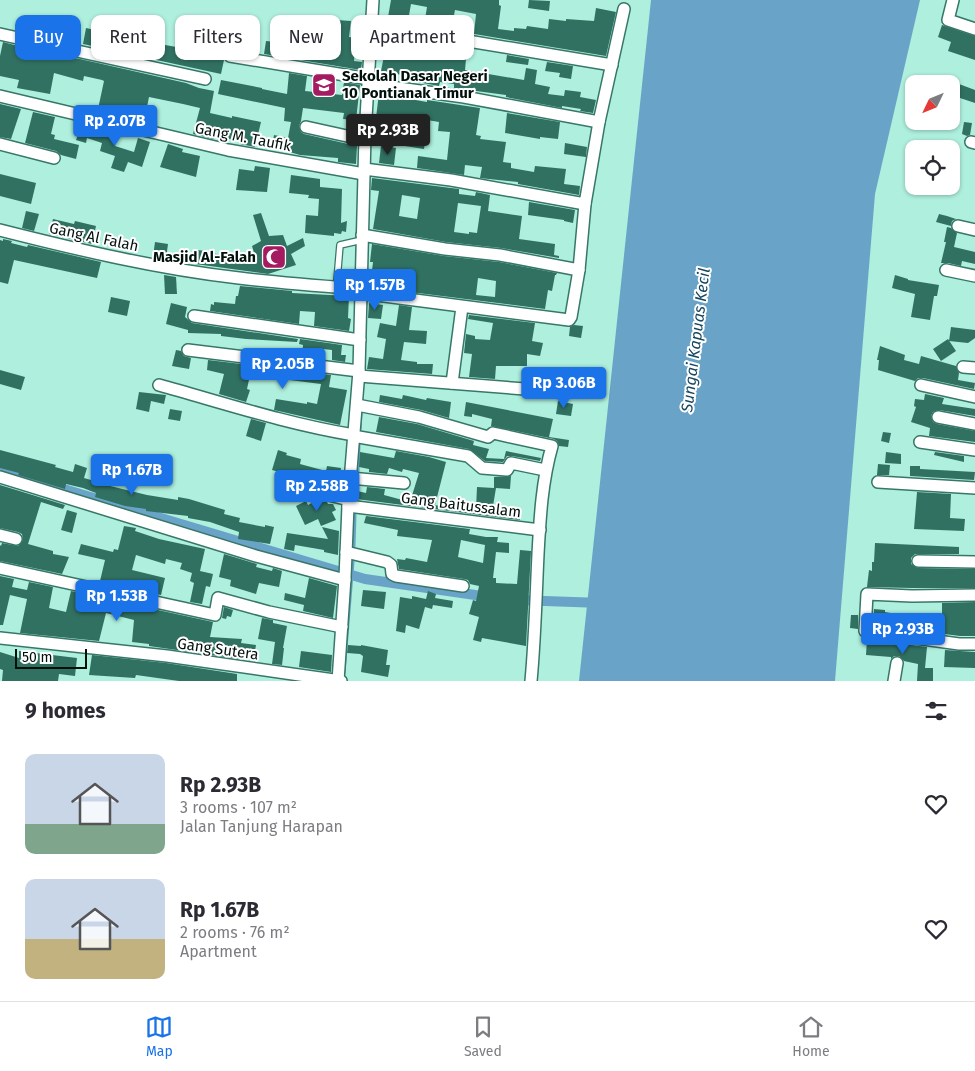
<!DOCTYPE html>
<html lang="en">
<head>
<meta charset="utf-8">
<style>
	body { margin:0; font-family:"Fira Sans",sans-serif; background:#f2f2f3; color:#2b2b33; height:100vh; display:flex; flex-direction:column; font-size:19px; white-space:nowrap }
	* { box-sizing:border-box; margin:0 }
	p { font-size:16px; color:#7c7c81 }
	.icon { flex:none; width:28px; height:28px; fill:none; stroke:currentColor; stroke-width:2; stroke-linecap:round; stroke-linejoin:round }
	.map { position:relative; height:681px; overflow:hidden }
	.details { display:flex; flex-direction:column; background:#fff; flex:1 }
	.details>* { flex:none }
	.banner { position:absolute; left:15px; top:15px; width:500px; height:45px; display:flex; gap:10px }
	.needle { width:32px; rotate:227deg }
	.fabs { position:absolute; left:905px; top:75px; display:grid; gap:10px }
	.fabs a { display:grid; place-items:center; width:55px; height:55px; border-radius:10px; background:#fff; box-shadow:0 1px 4px #0004; font-size:25px }
	.scale { position:absolute; left:15px; bottom:12px; width:72px; box-sizing:border-box; padding-left:5px; border:2px solid #00100b; border-top:0; font-size:14px; line-height:18px; white-space:nowrap; color:#00100b; -webkit-text-stroke:4px #fff; paint-order:stroke }
	.price { position:absolute; translate:-50% -42px; padding:0 11px; border-radius:5px; background:#1a73e8; color:#fff; font-size:16px; line-height:32px; filter:drop-shadow(0 1px 2px #0008) }
	.price::after { content:''; position:absolute; left:50%; top:30px; width:15px; height:11px; margin-left:-8px; background:inherit; clip-path:polygon(0 0,100% 0,50% 100%) }
	.price.selected { background:#222; color:#fff }
	ul { padding:0; list-style:none }
	li { display:flex; align-items:center; gap:15px; height:125px; padding:0 25px }
	li span { display:grid; place-items:center; flex:none; width:140px; height:100px; border-radius:10px; color:#555 }
	li>.icon { margin-inline-start:auto }
	span .icon { width:60px; height:60px; fill:#fffc; stroke-width:1 }
	li b { font-size:21px }
	h2 { display:flex; justify-content:space-between; align-items:center; height:60px; padding:0 25px; font-size:21px }
	.tag { padding:0 18px; border-radius:10px; background:#fff; box-shadow:0 1px 4px #0004; font-size:18px; line-height:45px }
	.tag.selected { background:#1a73e8; color:#fff }
	.tab-bar { display:flex; justify-content:space-around; align-items:center; height:70px; border-top:1px solid #e1e1e2; background:#fff; font-size:14px; color:#7c7c81 }
	.tab-bar a { display:grid; justify-items:center; gap:2px }
	.tab-bar .selected { color:#1a73e8 }
	.map>svg:first-child { display:block }
</style>
</head>
<body>
<div class="map">
<svg width="975" height="681" viewBox="0 0 975 681">
	<rect width="100%" height="100%" fill="#aeefdd"/>
	<polygon fill="#69a4c8" points="651,0 920,0 875,194 835,681 579,681"/>
	<g fill="none" stroke-linecap="round" stroke-linejoin="round">
		<g stroke="#69a4c8" stroke-width="3">
			<polyline points="360,429 361,414"/>
			<polyline points="358,471 359,445"/>
			<polyline points="356,498 357,487"/>
			<polyline points="354,546 355,515"/>
			<polyline points="344,673 353,562"/>
		</g>
		<g stroke="#69a4c8" stroke-width="10">
			<polyline points="0,470 365,579 489,597"/>
			<polyline points="516,600 602,603"/>
		</g>
	</g>
	<g fill="#317162" fill-rule="evenodd">
		<polygon points="391,0 499,0 499,5 501,6 498,29 514,31 514,28 526,29 527,26 548,29 549,19 566,21 566,19 594,21 596,8 616,12 606,56 474,34 476,14 455,10 451,30 424,25 427,7 411,4 408,21 388,17"/>
		<polygon points="529,0 550,1 549,11 528,8"/>
		<polygon points="337,20 351,21 349,37 356,38 354,61 362,62 361,70 264,54 266,41 287,43 288,40 302,41 301,54 332,58 333,50 335,50"/>
		<polygon points="942,25 975,36 975,60 948,51 951,42 938,37"/>
		<polygon points="86,28 127,37 128,35 141,38 154,40 154,43 182,48 182,50 198,53 198,51 223,56 224,60 221,74 83,44"/>
		<polygon points="395,34 467,48 465,70 524,80 526,68 537,70 535,84 550,87 548,94 564,96 565,90 581,92 580,97 596,100 593,113 580,111 581,109 562,106 562,108 506,97 506,95 454,88 454,84 440,82 439,86 401,79 402,75 381,71 384,56 386,56"/>
		<polygon points="3,42 18,46 17,48 80,59 186,83 199,88 214,91 210,113 232,118 232,116 261,122 255,147 240,144 240,142 215,135 214,139 193,134 200,108 183,104 149,97 144,122 131,119 132,113 115,110 115,112 98,109 104,81 102,80 84,76 83,81 54,73 50,94 17,88 19,80 0,76 0,56"/>
		<polygon points="507,55 529,59 528,65 506,62"/>
		<polygon points="547,62 573,66 571,79 559,77 560,73 545,71"/>
		<polygon points="289,73 307,76 305,91 342,95 344,82 360,85 356,120 343,119 344,113 303,108 301,121 299,126 301,132 304,134 357,146 356,164 338,162 338,158 300,155 272,147 274,135 288,138 291,122 284,121 285,108 218,94 221,80 262,88 262,89 287,94"/>
		<polygon points="951,81 975,90 975,103 951,95"/>
		<polygon points="379,93 410,97 410,99 427,102 427,100 480,108 476,135 481,136 480,139 506,142 503,162 511,163 511,168 534,172 535,166 566,169 564,184 580,186 579,195 518,184 518,182 480,178 482,167 465,165 464,175 417,168 418,156 447,160 450,132 438,131 439,122 415,118 413,134 426,136 424,149 392,144 394,128 375,126"/>
		<polygon points="0,104 21,109 11,139 0,137"/>
		<polygon points="33,112 55,117 51,134 55,135 54,139 79,145 76,159 61,155 56,151 25,143"/>
		<polygon points="507,113 560,122 558,139 540,137 540,139 505,133"/>
		<polygon points="964,122 972,123 970,135 967,136 962,134"/>
		<polygon points="82,123 119,134 115,146 134,152 138,138 150,142 142,167 128,162 124,172 111,168 115,156 100,151 102,143 87,138 86,143 76,140"/>
		<polygon points="565,143 587,147 586,157 564,154"/>
		<polygon points="168,144 183,149 182,152 200,156 196,177 160,167"/>
		<polygon points="381,146 396,148 394,165 379,163"/>
		<polygon points="255,166 270,168 267,192 236,190 239,169 254,171"/>
		<polygon points="0,174 36,183 31,204 0,196"/>
		<polygon points="291,175 320,179 320,187 342,189 341,223 347,221 346,232 342,231 341,234 334,233 334,236 305,233 306,215 318,216 319,199 308,198 309,195 289,193"/>
		<path d="M372,178L459,189V194L475,196L476,192L490,195L488,211L522,216L519,239L555,244L554,255L559,256V258L501,248L446,242L373,229L379,191L371,190ZM402,195L420,198L417,219L399,216ZM458,203L481,206L477,233L469,232V234L454,232Z"/>
		<polygon points="529,202 575,210 573,223 564,221 564,220 528,215"/>
		<polygon points="26,211 39,214 34,231 22,228"/>
		<polygon points="261,213 269,236 283,235 287,246 303,238 305,246 291,254 296,265 268,274 195,264 196,250 209,251 208,253 227,255 228,252 255,256 252,246 261,241 253,215"/>
		<polygon points="939,214 947,216 956,219 952,221 951,226 936,222"/>
		<polygon points="53,219 74,224 75,221 96,226 92,244 49,234"/>
		<polygon points="947,227 951,228 957,233 954,247 975,252 975,264 962,261 961,266 948,263 941,263 946,242 944,242"/>
		<polygon points="3,239 12,241 11,243 27,247 28,245 101,262 97,278 14,260 8,284 0,282 0,240 3,241"/>
		<polygon points="155,242 168,244 166,259 153,257"/>
		<path d="M372,244L444,256L499,262L557,273L556,275H555L552,291L548,290L545,309L370,287L373,262H370ZM478,278L496,281L495,297L476,295Z"/>
		<polygon points="164,275 176,277 177,294 165,294"/>
		<polygon points="895,275 908,279 908,280 939,285 937,296 934,296 930,320 911,317 915,294 892,288"/>
		<polygon points="240,286 292,291 292,293 349,296 348,318 351,319 349,331 314,326 315,312 300,311 299,324 210,311 211,304 214,305 214,302 235,304 236,296 238,296"/>
		<polygon points="111,297 130,301 127,316 108,312"/>
		<polygon points="171,303 187,307 185,317 192,323 298,339 297,342 246,339 221,336 221,334 188,333 188,330 166,324"/>
		<polygon points="369,303 383,305 381,319 368,318"/>
		<polygon points="399,305 412,307 409,330 427,331 426,344 404,342 401,360 417,362 417,364 433,364 432,374 367,369 369,357 383,359 386,339 377,337 380,323 396,326"/>
		<polygon points="469,315 535,323 532,341 543,343 540,356 527,354 527,366 496,366 495,379 469,377 472,354 464,353 466,334 475,336 475,339 490,340 493,323 468,319"/>
		<polygon points="574,325 583,326 581,338 569,336 570,327"/>
		<polygon points="951,327 975,330 975,338 968,343 949,341"/>
		<polygon points="300,339 342,345 341,355 346,355 345,362 332,360 332,350 314,348 313,358 302,356 303,345 299,344"/>
		<polygon points="948,339 956,351 941,361 933,349"/>
		<polygon points="880,346 905,355 904,360 919,364 921,356 956,366 959,373 958,380 975,383 974,389 923,378 918,378 915,381 878,370 879,360 877,360"/>
		<polygon points="176,350 181,351 184,356 191,358 189,369 172,366"/>
		<polygon points="208,360 331,375 329,387 347,390 340,425 274,410 276,399 307,404 307,402 317,404 321,384 250,375 247,389 250,390 246,402 219,394 224,374 207,370"/>
		<polygon points="0,370 25,377 21,390 0,384"/>
		<polygon points="139,392 166,395 164,404 151,401 149,412 136,409"/>
		<polygon points="925,394 944,398 942,404 975,409 975,416 939,410 933,412 931,416 933,422 937,424 975,431 975,442 929,436 930,428 911,422 916,407 914,406 915,399 924,400"/>
		<polygon points="380,395 402,399 403,395 426,400 427,398 451,402 449,418 421,410 379,402"/>
		<polygon points="558,401 573,404 571,416 556,414"/>
		<polygon points="466,402 553,419 549,437 569,440 568,447 559,446 557,441 554,439 491,426 492,419 472,414 472,417 464,416"/>
		<polygon points="170,409 182,411 180,421 168,419"/>
		<polygon points="379,417 417,424 474,441 473,445 489,449 486,458 504,459 506,451 541,458 540,461 512,456 507,456 503,462 485,461 469,449 376,432"/>
		<polygon points="251,419 266,423 261,441 246,436"/>
		<polygon points="883,432 891,433 889,443 881,441"/>
		<polygon points="0,450 56,465 55,467 73,472 75,464 87,468 84,478 98,482 98,483 147,495 178,500 178,497 189,499 225,510 224,514 240,518 239,522 265,527 265,525 274,527 270,544 238,539 239,532 210,522 188,518 188,516 146,511 146,509 125,506 95,497 96,493 83,488 66,484 65,489 18,475 19,473 0,468"/>
		<polygon points="278,450 287,453 286,455 301,459 300,464 326,471 327,466 341,468 339,483 297,474 296,479 294,479 290,485 291,491 281,490 286,474 272,470"/>
		<polygon points="396,451 429,457 446,462 435,505 450,508 451,505 476,509 477,487 494,488 494,477 511,476 510,489 496,488 492,512 520,516 520,520 356,499 357,491 366,493 367,487 385,489 384,495 410,502 419,473 403,469 402,472 389,468 387,474 369,472 369,469 359,467 360,452 394,458"/>
		<polygon points="886,452 901,454 901,464 885,463"/>
		<polygon points="935,452 964,456 964,462 934,455"/>
		<polygon points="878,464 890,465 889,475 877,475"/>
		<polygon points="910,466 920,466 920,469 975,472 974,480 910,476"/>
		<polygon points="0,485 65,505 63,509 41,502 28,544 53,551 53,554 69,557 62,574 0,561 0,545 1,546 2,543 18,546 23,540 22,534 18,532 0,528"/>
		<polygon points="917,492 951,494 950,518 965,519 964,531 914,529"/>
		<polygon points="317,500 327,502 328,504 333,504 336,510 332,512 336,520 321,526 318,519 305,525 296,506 306,501 308,505"/>
		<polygon points="67,510 77,513 72,533 61,530"/>
		<path d="M366,516L470,529L469,534L486,537H498L497,542L509,543V553L496,552L493,578H496V583L517,584L520,550L531,551L526,646L482,638L481,642L473,640L479,617L469,614L473,600L476,601L479,586L470,584L468,580L464,579L399,569L397,559L405,560L406,558L427,562L432,540L397,536L398,530L364,523ZM461,540L485,545L483,563L458,557Z"/>
		<polygon points="124,526 136,528 135,531 159,539 205,549 200,571 213,574 210,587 206,586 202,604 190,602 194,583 190,581 192,573 180,569 182,563 166,559 165,564 136,555 132,570 165,578 161,595 108,584 108,582 100,581 105,560 78,554 81,544 113,552 114,549 118,550"/>
		<polygon points="322,527 339,531 338,555 324,552 324,550 295,545 294,551 284,549 287,533 328,539"/>
		<polygon points="875,543 959,547 959,554 915,554 911,558 911,564 918,568 975,569 975,588 912,588 867,587 869,570 872,571 872,562 874,562"/>
		<polygon points="224,554 257,564 256,567 272,571 273,568 282,571 279,587 259,583 256,594 230,586 231,580 219,577"/>
		<polygon points="0,576 14,579 12,587 27,590 29,582 53,587 49,608 66,612 71,591 213,622 210,637 242,639 241,643 256,645 254,657 240,655 239,659 149,646 149,644 132,642 134,620 106,613 99,641 20,633 27,599 10,595 3,625 0,625"/>
		<polygon points="309,578 337,586 333,618 303,611 304,605 284,600 285,593 305,598"/>
		<polygon points="363,590 386,592 384,609 361,606"/>
		<polygon points="428,591 436,594 435,598 453,601 452,608 433,605 432,609 425,607 419,629 406,625 405,633 396,631 400,597 412,599 412,596 426,599"/>
		<polygon points="975,602 975,636 960,636 873,625 874,609 885,610 885,612 896,614 942,619 942,603"/>
		<polygon points="224,607 233,610 231,617 227,616 226,619 222,618"/>
		<polygon points="851,615 858,615 858,629 850,628"/>
		<polygon points="262,618 273,620 273,623 287,626 283,648 284,648 282,665 272,664 275,642 258,639"/>
		<polygon points="867,639 927,647 925,668 933,668 933,681 917,681 918,664 904,661 899,656 894,656 891,659 891,657 866,655"/>
		<polygon points="348,645 361,646 361,645 388,650 386,665 390,665 388,677 361,672 363,656 360,654 347,653"/>
		<polygon points="945,650 975,652 975,668 944,667"/>
		<polygon points="19,651 77,658 75,676 59,674 58,681 2,681 3,670 0,669 0,652 19,658"/>
		<polygon points="301,651 332,655 331,672 299,667"/>
		<polygon points="92,655 166,663 237,674 237,681 179,681 136,675 135,678 89,675"/>
	</g>
	<g fill="none" stroke-linecap="round" stroke-linejoin="round">
		<defs>
			<polyline id="service" points="359,284 337,280 340,245 362,240"/>
			<g id="minor">
				<polyline points="953,0 948,20 975,29"/>
				<polyline points="372,22 456,39 612,65"/>
				<polyline points="0,34 205,79"/>
				<polyline points="230,56 369,79"/>
				<polyline points="369,84 464,97 599,122"/>
				<polyline points="0,96 228,150 364,174"/>
				<polyline points="306,127 365,140"/>
				<polyline points="971,142 975,143"/>
				<polyline points="0,144 54,158"/>
				<polyline points="364,169 451,180 585,204 599,122 624,9"/>
				<polyline points="958,226 975,230"/>
				<path d="M0,230C79,250 159,269 239,278C280,283 321,286 361,289"/>
				<polyline points="362,235 445,249 500,255 579,270"/>
				<polyline points="946,270 975,276"/>
				<polyline points="361,293 569,320 571,317 579,270 585,204"/>
				<polyline points="194,316 360,340"/>
				<polyline points="188,350 359,371"/>
				<polyline points="963,367 975,368"/>
				<polyline points="359,376 525,389"/>
				<polyline points="452,383 462,307"/>
				<path d="M159,385C224,403 287,424 354,435"/>
				<polyline points="921,385 975,397"/>
				<path d="M357,405L419,417L488,437L493,433L552,446C542,481 540,517 538,554C536,596 535,639 531,681"/>
				<polyline points="938,417 975,424"/>
				<polyline points="353,436 468,456 482,468 507,470 511,463 545,470"/>
				<polyline points="920,442 975,450"/>
				<polyline points="0,477 256,556 345,580"/>
				<polyline points="350,478 404,483"/>
				<polyline points="878,482 975,488"/>
				<polyline points="297,487 349,500"/>
				<polyline points="348,506 540,530"/>
				<polyline points="0,535 16,539"/>
				<polyline points="346,552 387,562 391,565 392,574 396,576 463,586"/>
				<polyline points="918,561 975,562"/>
				<polyline points="0,568 215,615 218,598 269,612 342,627"/>
				<polyline points="975,595 912,596 867,594 865,631 959,644 975,644"/>
				<polyline points="0,638 167,656 341,681"/>
				<polyline points="338,681 345,578 348,506 359,371 365,135 373,0"/>
				<polyline points="894,681 897,663"/>
			</g>
		</defs>
		<use href="#service" stroke="#387768" stroke-width="8"/>
		<use href="#minor" stroke="#387768" stroke-width="14"/>
		<use href="#service" stroke="#fff" stroke-width="5.5"/>
		<use href="#minor" stroke="#fff" stroke-width="11"/>
	</g>
	<defs>
		<symbol id="school-square" viewBox="-11 -11 22 22"><rect x="-9" y="-9" width="18" height="18" rx="4" fill="#a51b62" stroke="#fff"/><path d="M0-5L7-2L0 1L-7-2ZM-4 1L0 2.5L4 1V4Q0 6-4 4Z" fill="#fff"/></symbol>
		<symbol id="mosque-square" viewBox="-11 -11 22 22"><rect x="-9" y="-9" width="18" height="18" rx="4" fill="#a51b62" stroke="#fff"/><path d="M3.5-4.9A6 6 0 1 0 3.5 4.9A5 5 0 1 1 3.5-4.9Z" fill="#fff"/></symbol>
	</defs>
	<g fill-rule="evenodd">
		<use href="#school-square" x="310" y="71" width="28" height="28"/>
		<use href="#mosque-square" x="260" y="243" width="28" height="28"/>
	</g>
	<g text-anchor="middle" stroke-width="4" stroke-linejoin="round" paint-order="stroke">
		<g font-size="15" font-weight="bold" fill="#00100b" stroke="#fff" text-anchor="start">
			<text x="342" y="81">Sekolah Dasar Negeri<tspan x="342" dy="17">10 Pontianak Timur</tspan></text>
			<text x="256" y="262" text-anchor="end">Masjid Al-Falah</text>
		</g>
		<g font-size="15" fill="#00100b" stroke="#fff">
			<text transform="translate(243 137) rotate(11)" y="5">Gang M. Taufik</text>
			<text transform="translate(94 237) rotate(12)" y="5">Gang Al Falah</text>
			<text transform="translate(461 505) rotate(7)" y="5">Gang Baitussalam</text>
			<text transform="translate(218 649) rotate(8)" y="5">Gang Sutera</text>
		</g>
		<g font-size="16" font-style="italic" fill="#17465f" stroke="#fff">
			<text transform="translate(695 340) rotate(-83)" y="6">Sungai Kapuas Kecil</text>
		</g>
	</g>
</svg>
<div class="fabs">
<a><svg class="needle" viewBox="-14 -14 28 28"><path d="M0-13l5 13h-10z" fill="#e53935"/><path d="M0 13l5-13h-10z" fill="#7c7c81"/></svg></a>
<a><svg class="icon" aria-label="locate" viewBox="0 0 24 24"><circle cx="12" cy="12" r="6"/><path d="M12 2v4M12 18v4M2 12h4M18 12h4"/></svg></a>
</div>
<div class="scale">50 m</div>
<b class="price" style="left:115px;top:147px">Rp 2.07B</b>
<b class="price selected" style="left:388px;top:156px">Rp 2.93B</b>
<b class="price" style="left:375px;top:311px">Rp 1.57B</b>
<b class="price" style="left:283px;top:390px">Rp 2.05B</b>
<b class="price" style="left:564px;top:409px">Rp 3.06B</b>
<b class="price" style="left:132px;top:496px">Rp 1.67B</b>
<b class="price" style="left:317px;top:512px">Rp 2.58B</b>
<b class="price" style="left:117px;top:622px">Rp 1.53B</b>
<b class="price" style="left:903px;top:655px">Rp 2.93B</b>
<div class="banner">
<a class="tag selected">Buy</a>
<a class="tag">Rent</a>
<a class="tag">Filters</a>
<a class="tag">New</a>
<a class="tag">Apartment</a>
</div>
</div>
<section class="details">
<h2>9 homes<svg class="icon" aria-label="filters" viewBox="0 0 24 24"><path d="M4 7h16M4 17h16"/><circle cx="9" cy="7" r="2"/><circle cx="15" cy="17" r="2"/></svg></h2>
<ul>
<li><span style="background:linear-gradient(#c9d6e8 70%,#7fa58c 0)"><svg class="icon" aria-label="home" viewBox="0 0 24 24"><path d="M3 11l9-7 9 7M6 9v11h12V9"/></svg></span><div><b>Rp 2.93B</b><p>3 rooms · 107 m²</p><p>Jalan Tanjung Harapan</p></div><svg class="icon" aria-label="heart" viewBox="0 0 24 24"><path d="M12 20l-8-8c-3-5 5-10 8-4 3-6 11-1 8 4z"/></svg></li>
<li><span style="background:linear-gradient(#c9d6e8 60%,#c2b280 0)"><svg class="icon" aria-label="home" viewBox="0 0 24 24"><path d="M3 11l9-7 9 7M6 9v11h12V9"/></svg></span><div><b>Rp 1.67B</b><p>2 rooms · 76 m²</p><p>Apartment</p></div><svg class="icon" aria-label="heart" viewBox="0 0 24 24"><path d="M12 20l-8-8c-3-5 5-10 8-4 3-6 11-1 8 4z"/></svg></li>
</ul>
</section>
<nav class="tab-bar">
<a class="selected"><svg class="icon" aria-label="map" viewBox="0 0 24 24"><path d="M3 6l6-2 6 2 6-2v14l-6 2-6-2-6 2zM9 4v14M15 6v14"/></svg>Map</a>
<a><svg class="icon" aria-label="saved" viewBox="0 0 24 24"><path d="M7 4h10v16l-5-4-5 4z"/></svg>Saved</a>
<a><svg class="icon" aria-label="home" viewBox="0 0 24 24"><path d="M3 11l9-7 9 7M6 9v11h12V9"/></svg>Home</a>
</nav>
</body>
</html>
